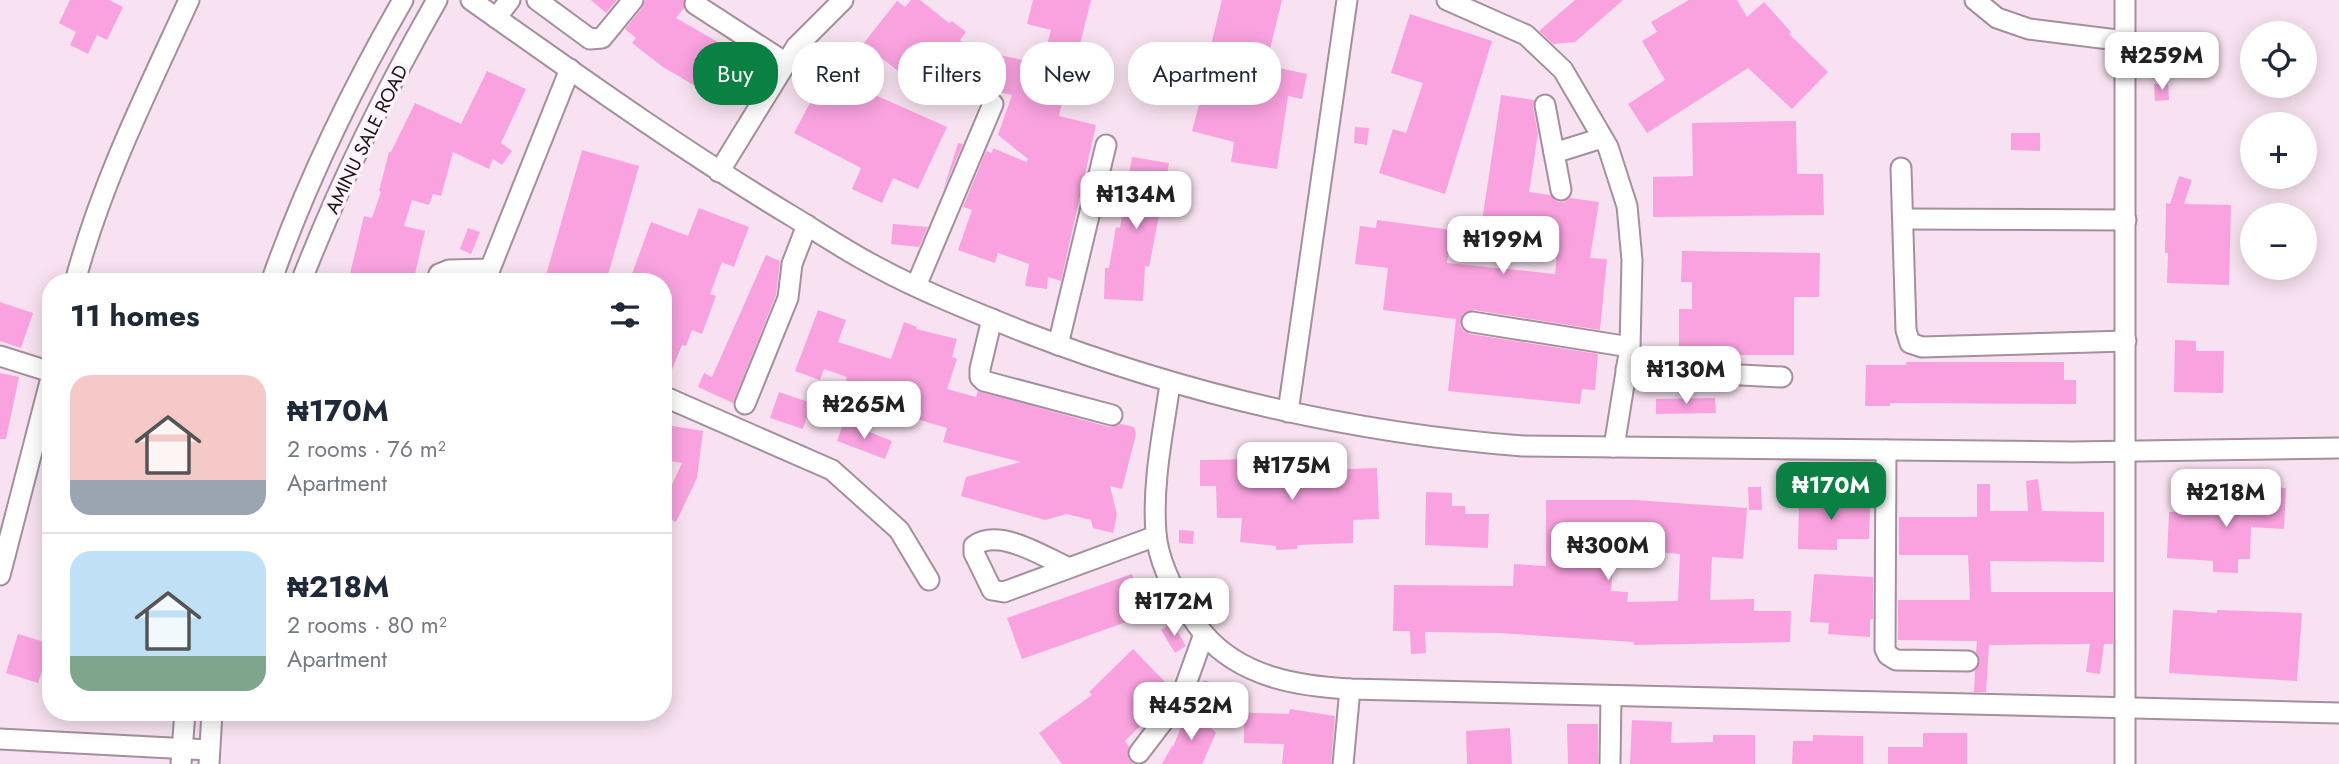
<!DOCTYPE html>
<html lang="en">
<head>
<meta charset="utf-8">
<style>
	body { margin:0; font-family:Jost,sans-serif; background:#f6f6f7; color:#1f2937; height:100vh; display:flex; flex-direction:column; font-size:26px; white-space:nowrap }
	* { box-sizing:border-box; margin:0 }
	p { font-size:23px; color:#747a83 }
	.icon { flex:none; width:38px; height:38px; fill:none; stroke:currentColor; stroke-width:2; stroke-linecap:round; stroke-linejoin:round }
	.map { position:relative; flex:1; overflow:hidden }
	.drawer { position:absolute; left:42px; top:273px; width:630px; height:448px; display:flex; flex-direction:column; background:#fff; border-radius:28px; box-shadow:0 4px 18px #0003 }
	.drawer>* { flex:none }
	.hud { position:absolute; left:693px; top:42px; width:665px; height:63px; display:flex; gap:14px }
	.controls { position:absolute; left:2240px; top:21px; display:grid; gap:14px }
	.controls a { display:grid; place-items:center; width:77px; height:77px; border-radius:50%; background:#fff; box-shadow:0 4px 18px #0003; font-size:35px }
	.price { position:absolute; translate:-50% -60px; padding:0 16px; border-radius:14px; background:#fff; color:#222; font-size:23px; line-height:46px; filter:drop-shadow(0 2px 4px #0008) }
	.price::after { content:''; position:absolute; left:50%; top:42px; width:21px; height:16px; margin-left:-10px; background:inherit; clip-path:polygon(0 0,100% 0,50% 100%) }
	.price.on { background:#0b8043; color:#fff }
	ul { padding:0; list-style:none }
	li { display:flex; align-items:center; gap:21px; height:175px; padding:0 28px }
	li+li { border-top:2px solid #e0e1e3 }
	li span { display:grid; place-items:center; flex:none; width:196px; height:140px; border-radius:21px; color:#555 }
	li>.icon { margin-inline-start:auto }
	span .icon { width:84px; height:84px; fill:#fffc; stroke-width:1 }
	li b { font-size:30px }
	h2 { display:flex; justify-content:space-between; align-items:center; height:84px; padding:0 28px; font-size:30px }
	.chip { padding:0 24px; border-radius:28px; background:#fff; box-shadow:0 4px 18px #0003; font-size:24px; line-height:63px }
	.chip.on { background:#0b8043; color:#fff }
	.map>svg:first-child { display:block }
</style>
</head>
<body>
<div class="map">
<svg width="2339" height="764" viewBox="0 0 2339 764">
	<rect width="100%" height="100%" fill="#f8e2f1"/>
	<g fill="#f9a2df" fill-rule="evenodd">
		<polygon points="70,0 109,0 123,7 107,40 97,35 88,54 70,45 76,32 59,23"/>
		<polygon points="591,0 617,0 606,13"/>
		<polygon points="645,0 684,0 684,8 676,18 732,50 707,93 663,67 632,43 636,38 625,29 642,8"/>
		<polygon points="911,0 920,0 949,23 952,21 966,32 960,40 983,57 950,98 917,72 910,80 863,44 897,1 905,7"/>
		<polygon points="1033,0 1091,0 1076,60 1045,53 1051,30 1027,24"/>
		<polygon points="1222,0 1282,0 1266,65 1307,74 1302,99 1288,96 1277,169 1231,162 1234,142 1192,131 1206,79 1203,78"/>
		<polygon points="1575,0 1623,0 1575,42 1553,44 1539,31"/>
		<polygon points="1689,0 1737,0 1747,17 1764,2 1791,32 1789,34 1828,72 1792,109 1748,68 1647,133 1628,104 1665,80 1642,41 1657,32 1651,22"/>
		<polygon points="1410,14 1492,41 1445,194 1379,173 1393,129 1406,133 1423,83 1391,73"/>
		<polygon points="995,54 1032,62 1029,75 1066,83 1059,116 1096,125 1061,281 1048,277 1047,289 1025,286 1029,264 998,253 995,263 958,250 972,210 963,207 986,151 992,153 993,148 1026,162 1028,159 998,135 1012,95 988,90"/>
		<polygon points="839,62 881,84 875,95 947,127 918,189 893,178 882,203 852,189 861,168 794,133 812,99 817,102"/>
		<polygon points="487,71 526,89 501,143 512,151 502,165 493,159 489,169 453,152 441,196 433,194 429,205 412,200 404,226 425,231 413,282 348,282 364,216 372,218 381,192 379,191 389,152 391,152 415,103 461,124"/>
		<polygon points="2168,83 2169,100 2155,101 2154,84"/>
		<polygon points="1501,95 1534,100 1533,107 1538,134 1529,192 1550,195 1558,202 1564,202 1570,198 1599,202 1590,258 1607,259 1600,330 1474,310 1463,314 1460,326 1464,331 1470,334 1598,354 1595,390 1582,389 1580,404 1448,391 1456,319 1383,310 1388,268 1355,264 1360,226 1376,228 1377,220 1452,230 1447,263 1555,274 1559,234 1530,230 1528,242 1480,235"/>
		<polygon points="1796,121 1797,174 1823,174 1824,215 1653,217 1653,177 1693,176 1692,123"/>
		<polygon points="1355,127 1369,128 1367,145 1354,143"/>
		<polygon points="2011,133 2040,133 2040,151 2011,150"/>
		<polygon points="958,143 963,144 943,191"/>
		<polygon points="582,150 639,166 606,282 544,282"/>
		<polygon points="1132,157 1169,163 1149,267 1145,266 1143,301 1104,299 1105,268 1109,268 1116,227 1120,228"/>
		<polygon points="2179,176 2192,180 2184,204 2231,205 2229,285 2167,283 2168,253 2165,253 2166,203 2170,204"/>
		<polygon points="699,208 749,227 734,267 722,262 710,294 716,296 702,334 692,330 686,346 682,345 666,384 663,384 663,282 629,282 651,222 688,236"/>
		<polygon points="893,224 928,227 919,247 891,244"/>
		<polygon points="468,228 480,232 471,254 460,249"/>
		<polygon points="1682,251 1820,253 1819,297 1794,297 1794,355 1679,355 1679,309 1692,309 1692,282 1681,282"/>
		<polygon points="766,255 780,261 776,295 733,403 698,387 704,373 712,377"/>
		<polygon points="0,302 33,313 21,348 0,341"/>
		<polygon points="818,310 846,320 838,342 891,359 904,322 917,327 916,329 957,339 952,357 957,359 947,389 976,397 978,391 1109,427 1121,424 1134,427 1136,434 1122,489 1110,486 1117,515 1113,533 1093,528 1091,520 1067,514 1045,520 961,496 966,477 1021,462 943,442 947,428 900,414 893,410 894,407 843,388 847,377 824,369 820,380 795,371"/>
		<polygon points="2175,340 2196,341 2196,351 2224,351 2223,393 2174,392"/>
		<polygon points="1906,362 2064,362 2064,380 2076,380 2076,404 1890,403 1890,406 1865,406 1866,365 1906,365"/>
		<polygon points="0,373 19,377 6,439 0,439"/>
		<polygon points="1637,382 1648,382 1646,392 1636,390"/>
		<polygon points="779,392 811,403 803,429 770,418"/>
		<polygon points="1715,398 1716,413 1656,414 1656,399"/>
		<polygon points="844,422 892,441 885,459 837,441"/>
		<polygon points="666,425 703,431 697,478 676,522 663,516 663,504 682,463 663,460"/>
		<polygon points="1266,459 1266,472 1377,468 1379,519 1353,520 1353,543 1297,545 1297,549 1276,550 1276,546 1240,542 1242,518 1217,518 1216,486 1200,486 1200,460"/>
		<polygon points="2038,479 2042,511 2104,512 2104,562 1990,561 1991,592 2113,592 2113,644 2104,644 2100,674 2086,672 2090,644 1989,645 1986,692 1974,692 1975,671 1980,662 1976,652 1977,641 1898,640 1898,600 1970,600 1968,555 1899,555 1899,517 1977,517 1977,484 1990,484 1990,511 2028,511 2026,481"/>
		<polygon points="2240,486 2286,488 2284,529 2251,527 2250,559 2238,559 2238,573 2213,572 2213,561 2167,558 2169,512 2239,513"/>
		<polygon points="1748,487 1761,487 1762,510 1749,510"/>
		<polygon points="1426,492 1452,493 1452,506 1465,506 1465,514 1489,514 1488,548 1425,545"/>
		<polygon points="1799,496 1858,497 1858,508 1870,508 1869,539 1837,539 1837,550 1798,549"/>
		<path d="M1546,500H1635L1747,508L1743,559L1712,557L1710,600L1754,599V611H1791L1790,642L1634,645V642L1499,633L1425,632L1426,653L1411,654L1410,631H1393L1394,585L1513,586L1514,564L1546,566ZM1614,549L1680,554L1678,601L1627,602L1628,592L1611,591Z"/>
		<polygon points="1179,530 1194,531 1193,544 1179,543"/>
		<polygon points="1132,574 1146,615 1022,659 1007,618"/>
		<polygon points="1814,574 1873,577 1873,619 1870,619 1870,637 1828,634 1829,623 1810,622"/>
		<polygon points="2173,610 2217,613 2217,610 2302,613 2297,681 2169,673"/>
		<polygon points="1172,623 1186,646 1175,653 1161,630"/>
		<polygon points="18,634 51,644 38,683 6,673"/>
		<polygon points="1133,649 1171,688 1156,710 1125,741 1129,747 1128,758 1134,764 1062,764 1039,733 1092,695 1089,692"/>
		<polygon points="1204,680 1238,692 1231,712 1289,714 1290,709 1335,716 1331,764 1282,764 1284,744 1244,743 1244,724 1223,716 1219,726 1199,694"/>
		<polygon points="1194,710 1216,733 1202,764 1162,764 1172,746 1173,747 1185,717 1191,719"/>
		<polygon points="1632,720 1672,722 1671,743 1713,742 1713,735 1755,735 1755,764 1630,764"/>
		<polygon points="1567,724 1598,724 1598,764 1568,764"/>
		<polygon points="1510,728 1512,764 1467,764 1466,731"/>
		<polygon points="1923,733 1967,733 1967,764 1888,764 1888,747 1923,747"/>
		<polygon points="1813,735 1863,736 1863,764 1792,764 1793,741 1813,741"/>
	</g>
	<g fill="none" stroke-linecap="round" stroke-linejoin="round">
		<defs>
			<g id="minor">
				<path d="M471,0C577,75 683,151 795,218C821,234 848,252 875,266C923,292 974,312 1024,332C1185,394 1351,433 1523,446L2072,452L2339,448"/>
				<polyline points="537,0 590,39 602,38 633,0"/>
				<polyline points="1447,0 1526,35 1563,70 1608,147 1627,206 1632,260 1630,347 1614,447"/>
				<polyline points="1975,0 1997,18 2029,29 2125,41"/>
				<polyline points="695,4 786,63"/>
				<polyline points="496,18 510,0"/>
				<polyline points="1545,105 1561,190"/>
				<polyline points="1554,153 1602,138"/>
				<polyline points="1901,168 1906,330 1910,343 1922,347 2126,341"/>
				<polyline points="719,172 796,47 843,0"/>
				<polyline points="1903,219 2126,220"/>
				<path d="M75,282C101,183 147,92 189,0"/>
				<path d="M271,282C306,183 351,90 403,0"/>
				<path d="M301,282C339,184 385,91 437,0"/>
				<polyline points="436,282 439,274 449,270 490,269 570,69"/>
				<polyline points="916,286 993,104"/>
				<polyline points="992,319 980,369 980,377 984,381 1112,415"/>
				<polyline points="1472,322 1630,347"/>
				<polyline points="1058,345 1106,145"/>
				<polyline points="0,356 51,372"/>
				<polyline points="1626,369 1782,377"/>
				<path d="M1170,384C1163,433 1152,483 1156,533C1158,558 1171,587 1185,607C1191,616 1197,626 1204,634C1241,677 1297,686 1350,689L2339,713"/>
				<polyline points="663,396 832,470 899,530 929,580"/>
				<polyline points="745,404 788,298 792,264 807,225"/>
				<polyline points="1288,412 1347,0"/>
				<polyline points="1886,450 1885,649 1888,655 1896,660 1968,661"/>
				<path d="M1069,568C1044,557 999,527 974,546V553L992,590L1004,592L1156,536"/>
				<polyline points="0,575 51,378"/>
				<polyline points="0,739 209,750"/>
				<polyline points="1139,753 1181,698 1204,634"/>
				<polyline points="181,764 185,712"/>
				<polyline points="209,764 212,712"/>
				<polyline points="1343,764 1350,689"/>
				<polyline points="1610,764 1611,696"/>
				<polyline points="2125,764 2125,0"/>
			</g>
		</defs>
		<use href="#minor" stroke="#a38f9d" stroke-width="23"/>
		<use href="#minor" stroke="#fff" stroke-width="19"/>
	</g>
	<g text-anchor="middle" stroke-width="7" stroke-linejoin="round" paint-order="stroke">
		<g font-size="19" fill="#1b1419" stroke="#fdf3f9">
			<text transform="translate(366 139) rotate(-64)" y="7">AMINU SALE ROAD</text>
		</g>
	</g>
</svg>
<div class="controls">
<a><svg class="icon" aria-label="locate" viewBox="0 0 24 24"><circle cx="12" cy="12" r="6"/><path d="M12 2v4M12 18v4M2 12h4M18 12h4"/></svg></a>
<a>+</a>
<a>−</a>
</div>
<b class="price" style="left:2162px;top:92px">₦259M</b>
<b class="price" style="left:1136px;top:231px">₦134M</b>
<b class="price" style="left:1503px;top:276px">₦199M</b>
<b class="price" style="left:1686px;top:406px">₦130M</b>
<b class="price" style="left:864px;top:441px">₦265M</b>
<b class="price" style="left:1292px;top:502px">₦175M</b>
<b class="price on" style="left:1831px;top:522px">₦170M</b>
<b class="price" style="left:2226px;top:529px">₦218M</b>
<b class="price" style="left:1608px;top:582px">₦300M</b>
<b class="price" style="left:1174px;top:638px">₦172M</b>
<b class="price" style="left:1191px;top:742px">₦452M</b>
<div class="hud">
<a class="chip on">Buy</a>
<a class="chip">Rent</a>
<a class="chip">Filters</a>
<a class="chip">New</a>
<a class="chip">Apartment</a>
</div>
<section class="drawer">
<h2>11 homes<svg class="icon" aria-label="filters" viewBox="0 0 24 24"><path d="M4 7h16M4 17h16"/><circle cx="9" cy="7" r="2"/><circle cx="15" cy="17" r="2"/></svg></h2>
<ul>
<li><span style="background:linear-gradient(#f6c9c9 75%,#9aa5b1 0)"><svg class="icon" aria-label="home" viewBox="0 0 24 24"><path d="M3 11l9-7 9 7M6 9v11h12V9"/></svg></span><div><b>₦170M</b><p>2 rooms · 76 m²</p><p>Apartment</p></div></li>
<li><span style="background:linear-gradient(#bfe0f5 75%,#7fa58c 0)"><svg class="icon" aria-label="home" viewBox="0 0 24 24"><path d="M3 11l9-7 9 7M6 9v11h12V9"/></svg></span><div><b>₦218M</b><p>2 rooms · 80 m²</p><p>Apartment</p></div></li>
</ul>
</section>
</div>
</body>
</html>
